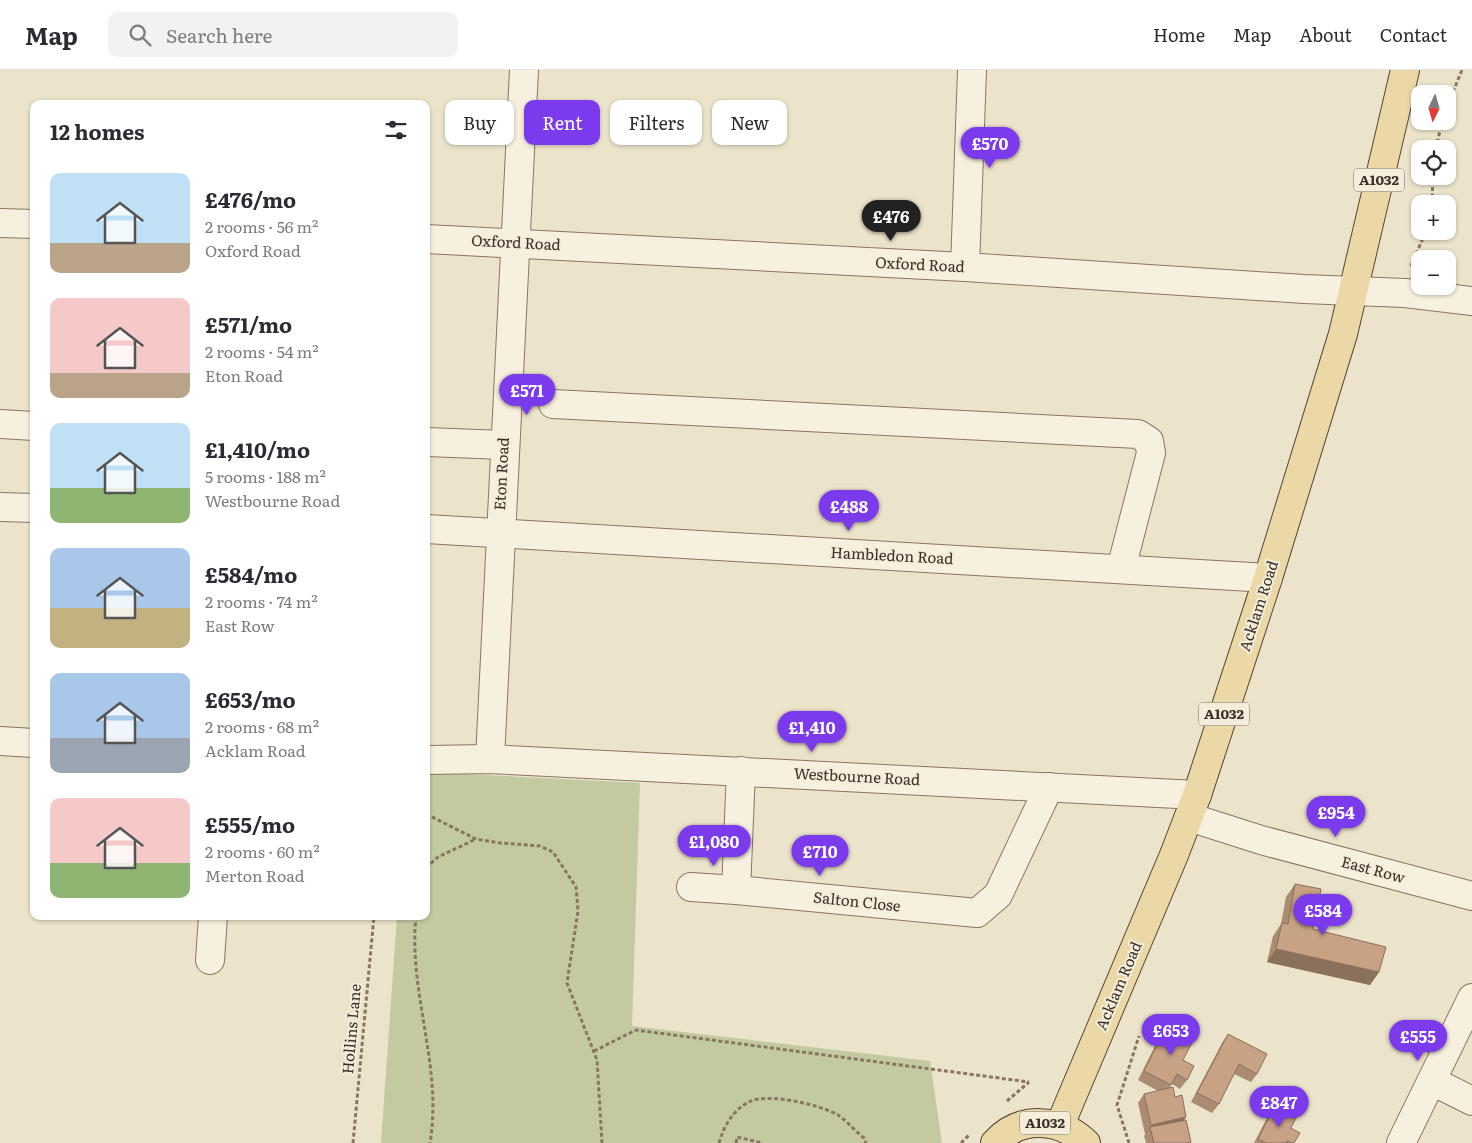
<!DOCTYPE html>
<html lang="en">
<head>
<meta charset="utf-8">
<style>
	body { margin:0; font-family:Literata,serif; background:#f2f2f3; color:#2b2b33; height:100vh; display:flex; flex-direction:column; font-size:19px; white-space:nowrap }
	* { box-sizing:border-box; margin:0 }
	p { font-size:16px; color:#7c7c81 }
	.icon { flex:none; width:28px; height:28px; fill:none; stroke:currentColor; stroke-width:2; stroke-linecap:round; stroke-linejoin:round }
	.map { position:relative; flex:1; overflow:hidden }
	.panel { position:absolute; left:30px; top:30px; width:400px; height:820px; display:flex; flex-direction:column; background:#fff; border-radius:10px; box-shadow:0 1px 4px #0004 }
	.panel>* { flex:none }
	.guide { position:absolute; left:445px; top:30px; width:475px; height:45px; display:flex; gap:10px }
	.needle { width:32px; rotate:185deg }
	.tools { position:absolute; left:1411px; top:15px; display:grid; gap:10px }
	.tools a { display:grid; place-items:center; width:45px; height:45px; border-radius:10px; background:#fff; box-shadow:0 1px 4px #0004; font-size:25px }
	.price { position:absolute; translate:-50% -42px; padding:0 11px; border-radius:18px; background:#7c3aed; color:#fff; font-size:16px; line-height:32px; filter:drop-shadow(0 1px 2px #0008) }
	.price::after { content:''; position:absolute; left:50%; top:30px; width:15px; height:11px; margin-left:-8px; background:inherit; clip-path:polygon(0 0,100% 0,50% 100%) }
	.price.selected { background:#222; color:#fff }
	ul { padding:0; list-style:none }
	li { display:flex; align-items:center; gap:15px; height:125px; padding:0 20px }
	li span { display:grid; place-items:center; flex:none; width:140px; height:100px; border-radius:10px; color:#555 }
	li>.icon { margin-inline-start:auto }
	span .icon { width:60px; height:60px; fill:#fffc; stroke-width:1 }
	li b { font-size:21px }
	h2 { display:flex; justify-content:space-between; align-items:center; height:60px; padding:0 20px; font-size:21px }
	.pill { padding:0 18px; border-radius:10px; background:#fff; box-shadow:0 1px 4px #0004; font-size:18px; line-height:45px }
	.pill.selected { background:#7c3aed; color:#fff }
	header { display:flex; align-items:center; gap:30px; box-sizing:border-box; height:70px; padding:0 25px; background:#fff; border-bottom:1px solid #e1e1e2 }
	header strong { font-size:24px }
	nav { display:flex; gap:28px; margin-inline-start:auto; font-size:18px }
	.search { width:350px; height:45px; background:#f2f2f3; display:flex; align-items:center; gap:12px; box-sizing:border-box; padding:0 18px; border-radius:10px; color:#7c7c81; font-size:19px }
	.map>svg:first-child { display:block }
</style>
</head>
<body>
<header>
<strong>Map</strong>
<div class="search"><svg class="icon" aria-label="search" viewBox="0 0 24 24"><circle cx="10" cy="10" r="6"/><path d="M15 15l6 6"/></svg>Search here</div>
<nav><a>Home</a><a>Map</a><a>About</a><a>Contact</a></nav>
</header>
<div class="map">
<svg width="1472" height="1073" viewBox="0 0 1472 1073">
	<rect width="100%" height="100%" fill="#ece3cb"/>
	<polygon fill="#c4caa0" points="426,702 640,713 632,956 930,991 942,1073 381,1073 397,846 426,846"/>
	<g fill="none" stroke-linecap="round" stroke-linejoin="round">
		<defs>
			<g id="minor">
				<polyline points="0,153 34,154"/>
				<polyline points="426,169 965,197 1304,219 1405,223 1472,231"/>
				<polyline points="965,197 972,0"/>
				<polyline points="553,334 1138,364 1149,371 1151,383 1121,499"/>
				<polyline points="0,354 34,356"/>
				<polyline points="426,372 504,375"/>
				<polyline points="0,437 34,438"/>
				<polyline points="426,459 1268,508"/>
				<polyline points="0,671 34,673"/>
				<polyline points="490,689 524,0"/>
				<polyline points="426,690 490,689 1197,725"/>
				<polyline points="741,701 736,820 977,843 998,825 1049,717"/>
				<polyline points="1189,747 1261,770 1472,826"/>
				<polyline points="691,817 736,820"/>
				<polyline points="210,890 213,846"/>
				<polyline points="1432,1011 1472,1031"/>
				<polyline points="1401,1073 1472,928"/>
			</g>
			<g id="major">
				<polyline points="1060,1055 1174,785 1197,725 1268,508 1343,264 1405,0"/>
				<path d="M995,1073C1020,1045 1060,1048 1086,1073"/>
			</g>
		</defs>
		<use href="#minor" stroke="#887760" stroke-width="30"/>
		<use href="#major" stroke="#574534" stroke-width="30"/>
		<g stroke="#887760" stroke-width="3" stroke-dasharray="4 2.5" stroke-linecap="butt">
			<polyline points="1448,34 1462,0"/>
			<polyline points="1436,79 1442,51"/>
			<polyline points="1432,134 1433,106"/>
			<polyline points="1411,196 1426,161"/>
			<polyline points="426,744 476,769 500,773 540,776 553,782 576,817 578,841 567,913 597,990 602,1073"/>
			<polyline points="426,798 438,787 476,769"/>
			<path d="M416,846C408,923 443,996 430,1073"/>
			<polyline points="594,981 636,960 1029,1012"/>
			<polyline points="1007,1031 1029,1012"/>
			<polyline points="353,1073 374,846"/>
			<path d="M719,1073C724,1056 733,1039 751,1031C770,1023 821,1035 838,1045C847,1051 855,1061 864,1068L866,1073"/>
			<polyline points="736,1073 737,1067 762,1073"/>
			<polyline points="961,1073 969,1065"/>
			<polyline points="1129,1073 1117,1035 1139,966"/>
		</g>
		<use href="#minor" stroke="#f7f0de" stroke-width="28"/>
		<use href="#major" stroke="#ebd8a7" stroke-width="28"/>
	</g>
	<g fill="#ab8b72">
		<polygon points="1295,814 1313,859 1379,902 1370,915 1267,892 1273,866 1281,854 1286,827"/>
		<polygon points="1168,953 1183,990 1187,1010 1180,1019 1172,1014 1169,1018 1175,1027 1185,1050 1191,1072 1190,1073 1146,1073 1144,1066 1146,1063 1145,1064 1138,1033 1144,1024 1158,1021 1138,1010 1162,962"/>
		<polygon points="1228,964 1257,1004 1251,1012 1234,1004 1219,1034 1212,1043 1191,1032 1222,973"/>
		<polygon points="1275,1035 1294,1073 1254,1073 1269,1044"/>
	</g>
	<g fill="#8b715c">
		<polygon points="1276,879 1379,902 1370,915 1267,892"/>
		<polygon points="1186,1047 1180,1056 1150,1057 1146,1063 1145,1064 1151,1055"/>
	</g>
	<g fill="#c7a284" stroke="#8b715c">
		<polygon points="1295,814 1321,819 1313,859 1386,877 1379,902 1276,879 1282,853 1288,854"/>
		<polygon points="1168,953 1195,967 1183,990 1194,996 1187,1010 1177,1004 1171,1015 1144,1001"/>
		<polygon points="1228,964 1267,984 1257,1004 1239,994 1219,1034 1197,1023"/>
		<polygon points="1173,1017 1175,1027 1182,1025 1186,1047 1151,1055 1144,1024"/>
		<polygon points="1275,1035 1297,1046 1291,1058 1300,1063 1294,1073 1292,1073 1287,1071 1286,1073 1266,1073 1258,1069"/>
		<polygon points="1186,1050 1191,1072 1185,1073 1154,1073 1150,1057"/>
	</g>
	<g text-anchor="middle" stroke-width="4" stroke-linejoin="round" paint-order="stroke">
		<g fill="#f4eddb" stroke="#72685a" stroke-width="1">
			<rect x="1354" y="98.5" width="50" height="23" rx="4"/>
			<rect x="1199" y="632.5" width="50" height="23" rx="4"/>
			<rect x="1020" y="1041.5" width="50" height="23" rx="4"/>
		</g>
		<g font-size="14" font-weight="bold" fill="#3a2f23">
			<text x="1379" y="115">A1032</text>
			<text x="1224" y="649">A1032</text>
			<text x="1045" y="1058">A1032</text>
		</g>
		<g font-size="15" fill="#3a2f23" stroke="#f4eddb">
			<text transform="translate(516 173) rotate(3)" y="5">Oxford Road</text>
			<text transform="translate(920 195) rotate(3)" y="5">Oxford Road</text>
			<text transform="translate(502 404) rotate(-87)" y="5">Eton Road</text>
			<text transform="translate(892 486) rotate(3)" y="5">Hambledon Road</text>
			<text transform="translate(1259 536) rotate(-72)" y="5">Acklam Road</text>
			<text transform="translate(857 707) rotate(3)" y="5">Westbourne Road</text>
			<text transform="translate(1373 800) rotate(15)" y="5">East Row</text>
			<text transform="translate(857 832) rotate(6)" y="5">Salton Close</text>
			<text transform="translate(1119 916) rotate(-67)" y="5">Acklam Road</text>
			<text transform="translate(352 959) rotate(-85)" y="5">Hollins Lane</text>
		</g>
	</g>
</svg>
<div class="tools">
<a><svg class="needle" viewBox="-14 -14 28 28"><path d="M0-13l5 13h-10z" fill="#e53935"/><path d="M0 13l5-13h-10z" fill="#7c7c81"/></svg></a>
<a><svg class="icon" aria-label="locate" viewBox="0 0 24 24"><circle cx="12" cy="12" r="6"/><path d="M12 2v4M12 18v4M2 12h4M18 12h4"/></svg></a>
<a>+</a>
<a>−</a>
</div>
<b class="price" style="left:990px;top:99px">£570</b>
<b class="price selected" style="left:891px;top:172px">£476</b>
<b class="price" style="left:527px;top:346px">£571</b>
<b class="price" style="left:849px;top:462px">£488</b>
<b class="price" style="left:812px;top:683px">£1,410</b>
<b class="price" style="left:1336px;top:768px">£954</b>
<b class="price" style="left:714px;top:797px">£1,080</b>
<b class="price" style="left:820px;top:807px">£710</b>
<b class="price" style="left:1323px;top:866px">£584</b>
<b class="price" style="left:1171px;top:986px">£653</b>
<b class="price" style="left:1418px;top:992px">£555</b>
<b class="price" style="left:1279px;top:1058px">£847</b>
<div class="guide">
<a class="pill">Buy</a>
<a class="pill selected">Rent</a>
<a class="pill">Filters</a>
<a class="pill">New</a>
</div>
<section class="panel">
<h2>12 homes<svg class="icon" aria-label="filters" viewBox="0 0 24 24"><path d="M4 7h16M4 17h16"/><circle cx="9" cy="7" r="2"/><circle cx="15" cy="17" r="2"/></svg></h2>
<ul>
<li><span style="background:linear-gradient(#bfe0f5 70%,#b9a48a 0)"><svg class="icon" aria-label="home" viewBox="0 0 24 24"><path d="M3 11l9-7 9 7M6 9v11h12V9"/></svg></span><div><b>£476/mo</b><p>2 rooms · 56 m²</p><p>Oxford Road</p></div></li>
<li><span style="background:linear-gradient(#f6c9c9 75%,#b9a48a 0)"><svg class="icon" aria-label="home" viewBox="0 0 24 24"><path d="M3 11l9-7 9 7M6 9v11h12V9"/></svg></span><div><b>£571/mo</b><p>2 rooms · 54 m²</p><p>Eton Road</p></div></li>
<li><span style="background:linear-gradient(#bfe0f5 65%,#8fb573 0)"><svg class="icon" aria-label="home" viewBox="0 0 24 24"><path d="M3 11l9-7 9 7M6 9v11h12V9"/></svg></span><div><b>£1,410/mo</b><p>5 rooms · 188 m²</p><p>Westbourne Road</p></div></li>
<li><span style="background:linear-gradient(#a9c7e8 60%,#c2b280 0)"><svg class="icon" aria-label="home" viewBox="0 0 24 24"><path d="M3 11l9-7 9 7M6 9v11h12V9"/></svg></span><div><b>£584/mo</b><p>2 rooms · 74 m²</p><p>East Row</p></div></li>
<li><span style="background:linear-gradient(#a9c7e8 65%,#9aa5b1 0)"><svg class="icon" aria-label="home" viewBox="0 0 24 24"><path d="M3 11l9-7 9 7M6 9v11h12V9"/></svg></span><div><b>£653/mo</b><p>2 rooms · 68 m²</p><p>Acklam Road</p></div></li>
<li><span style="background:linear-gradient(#f6c9c9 65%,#8fb573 0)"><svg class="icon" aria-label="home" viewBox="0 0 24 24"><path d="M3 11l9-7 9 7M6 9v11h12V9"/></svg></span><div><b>£555/mo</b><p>2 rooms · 60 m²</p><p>Merton Road</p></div></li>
</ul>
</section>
</div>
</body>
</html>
